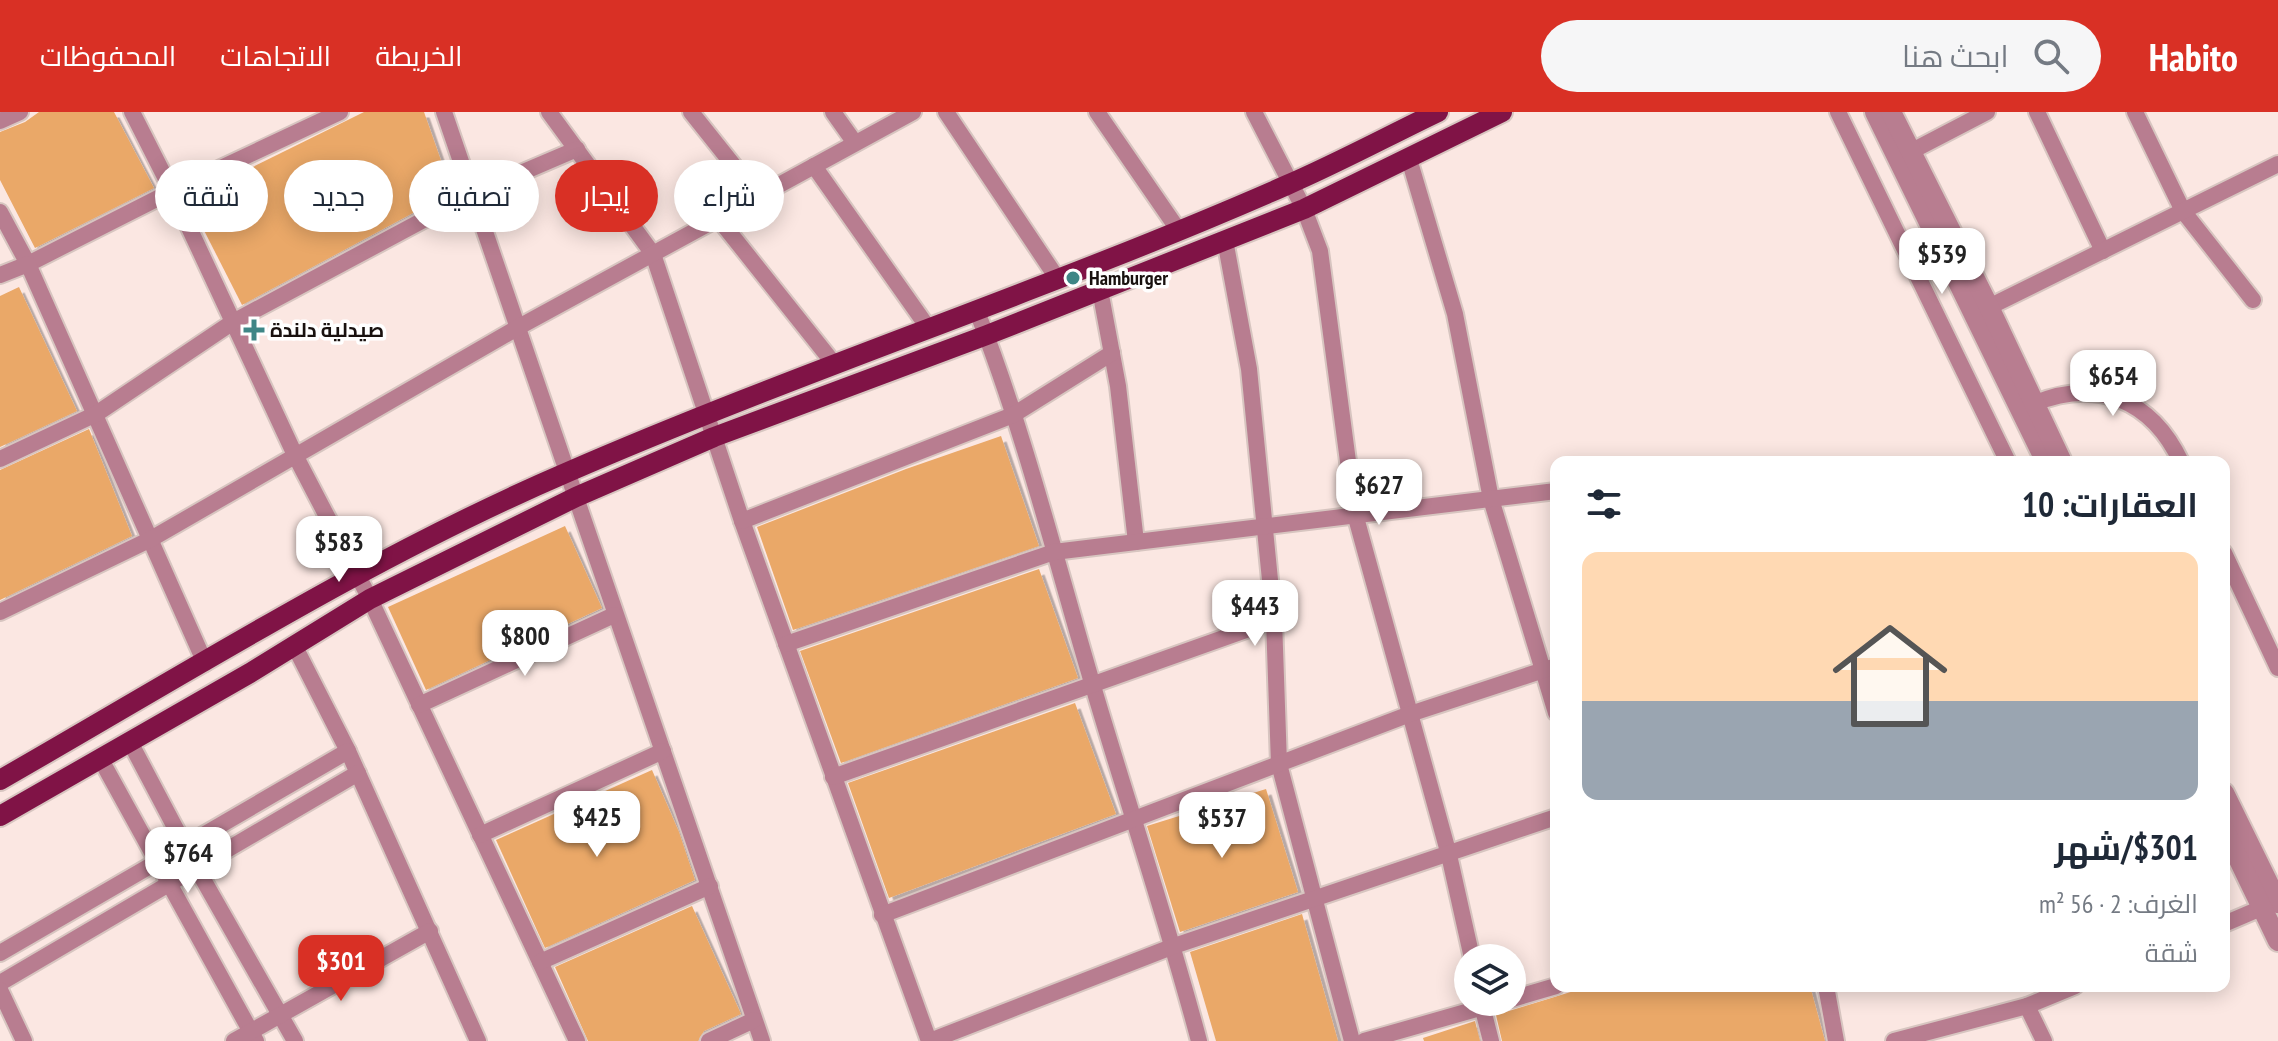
<!DOCTYPE html>
<html lang="ar">
<head>
<meta charset="utf-8">
<style>
	body { margin:0; font-family:"PT Sans Narrow",Cairo,sans-serif; background:#f6f6f7; color:#1f2937; direction:rtl; height:100vh; display:flex; flex-direction:column; font-size:30px; white-space:nowrap }
	* { box-sizing:border-box; margin:0 }
	p { font-size:26px; color:#747a83 }
	.icon { flex:none; width:44px; height:44px; fill:none; stroke:currentColor; stroke-width:2; stroke-linecap:round; stroke-linejoin:round }
	.map { position:relative; flex:1; overflow:hidden; direction:ltr }
	.side { position:absolute; left:1550px; top:344px; width:680px; height:536px; display:flex; flex-direction:column; background:#fff; border-radius:16px; box-shadow:0 4px 20px #0003; direction:rtl }
	.side>* { flex:none }
	.hud { position:absolute; left:24px; top:48px; width:760px; height:72px; direction:rtl; display:flex; gap:16px }
	.tools { position:absolute; left:1454px; top:832px; display:grid; gap:16px }
	.tools a { display:grid; place-items:center; width:72px; height:72px; border-radius:50%; background:#fff; box-shadow:0 4px 20px #0003; font-size:40px }
	.price { position:absolute; translate:-50% -68px; padding:0 18px; border-radius:16px; background:#fff; color:#222; font-size:26px; line-height:52px; filter:drop-shadow(0 2px 4px #0008) }
	.price::after { content:''; position:absolute; left:50%; top:48px; width:24px; height:18px; margin-left:-12px; background:inherit; clip-path:polygon(0 0,100% 0,50% 100%) }
	.price.active { background:#d93025; color:#fff }
	ul { padding:0; list-style:none }
	li { display:grid; align-content:center; gap:16px; height:424px; padding:0 32px }
	li+li { border-top:2px solid #e0e1e3 }
	li span { display:grid; place-items:center; height:248px; border-radius:16px; color:#555 }
	li>.icon { margin-inline-start:auto }
	span .icon { width:144px; height:144px; fill:#fffc; stroke-width:1 }
	li b { font-size:34px }
	h2 { display:flex; justify-content:space-between; align-items:center; height:96px; padding:0 32px; font-size:34px }
	.tag { padding:0 28px; border-radius:36px; background:#fff; box-shadow:0 4px 20px #0003; font-size:28px; line-height:72px }
	.tag.active { background:#d93025; color:#fff }
	header { display:flex; align-items:center; gap:48px; box-sizing:border-box; height:112px; padding:0 40px; background:#d93025; color:#fff }
	header strong { font-size:38px }
	nav { display:flex; gap:44px; margin-inline-start:auto; font-size:28px }
	.search { width:560px; height:72px; background:#f6f6f7; display:flex; align-items:center; gap:20px; box-sizing:border-box; padding:0 28px; border-radius:44px; color:#747a83; font-size:30px }
	.map>svg:first-child { display:block }
</style>
</head>
<body>
<header>
<strong>Habito</strong>
<div class="search"><svg class="icon" aria-label="search" viewBox="0 0 24 24"><circle cx="10" cy="10" r="6"/><path d="M15 15l6 6"/></svg>ابحث هنا</div>
<nav><a>الخريطة</a><a>الاتجاهات</a><a>المحفوظات</a></nav>
</header>
<div class="map">
<svg width="2278" height="929" viewBox="0 0 2278 929">
	<defs>
		<filter id="shadow"><feDropShadow dx="5.5" dy="5.5" stdDeviation="0" flood-color="#0004"/></filter>
	</defs>
	<rect width="100%" height="100%" fill="#fbe7e2"/>
	<g fill="#eaa868" filter="url(#shadow)">
		<polygon points="39,0 114,0 154,76 35,136 0,68 0,20 25,10"/>
		<polygon points="364,0 424,0 452,80 242,193 188,87"/>
		<polygon points="19,175 77,299 0,335 0,184"/>
		<polygon points="89,317 132,424 0,488 0,358"/>
		<polygon points="1001,324 1039,434 793,518 757,415 906,357"/>
		<polygon points="565,414 602,496 426,578 388,495"/>
		<polygon points="1039,457 1078,566 841,651 800,539"/>
		<polygon points="1075,591 1116,702 889,786 848,671"/>
		<polygon points="652,658 679,720 695,768 545,836 496,728"/>
		<polygon points="1266,677 1298,780 1180,820 1147,714"/>
		<polygon points="692,794 741,902 704,919 698,929 588,929 555,855"/>
		<polygon points="1302,802 1338,929 1216,929 1190,840"/>
		<polygon points="1590,874 1810,874 1825,929 1502,929 1496,903"/>
		<polygon points="1475,909 1480,929 1424,929 1423,926"/>
	</g>
	<g fill="none" stroke-linecap="round" stroke-linejoin="round">
		<defs>
			<g id="minor">
				<polyline points="132,0 172,79 295,343 370,487 577,929"/>
				<polyline points="444,0 762,929"/>
				<polyline points="549,0 653,142 742,409 929,929"/>
				<polyline points="691,0 758,84"/>
				<polyline points="833,0 855,31"/>
				<polyline points="946,0 1057,166"/>
				<polyline points="1097,0 1179,119"/>
				<polyline points="1254,0 1304,97 1320,139 1355,402 1449,743 1472,846"/>
				<polyline points="1838,0 2008,350"/>
				<polyline points="2037,0 2103,139"/>
				<polyline points="2135,0 2183,99 2253,188"/>
				<polyline points="0,9 20,0"/>
				<polyline points="1912,39 1987,0"/>
				<polyline points="1409,47 1455,202 1491,387 1556,601"/>
				<polyline points="814,54 929,217"/>
				<polyline points="0,100 28,152 172,79 340,0"/>
				<polyline points="718,106 835,253"/>
				<polyline points="1225,128 1249,257 1274,508 1279,652 1352,929"/>
				<polyline points="0,163 28,152 205,551"/>
				<polyline points="1100,178 1118,274 1136,430"/>
				<polyline points="1989,195 2278,52"/>
				<path d="M976,197C1022,313 1053,437 1088,557C1124,681 1166,804 1199,929"/>
				<path d="M2033,292C2097,265 2152,288 2181,350"/>
				<polyline points="0,347 96,302 233,210 472,82 577,37"/>
				<polyline points="742,409 1013,303 1112,241"/>
				<polyline points="2224,441 2278,556"/>
				<polyline points="0,500 151,427 517,216 913,0"/>
				<polyline points="786,532 1054,440 1556,379"/>
				<polyline points="294,533 348,639 478,929"/>
				<polyline points="419,593 614,503"/>
				<polyline points="130,630 196,755 295,929"/>
				<polyline points="100,646 256,929"/>
				<polyline points="833,665 1274,508"/>
				<polyline points="480,723 663,639"/>
				<polyline points="882,803 1410,602 1556,554"/>
				<polyline points="2224,812 2273,791"/>
				<polyline points="0,841 348,639"/>
				<polyline points="540,850 710,774"/>
				<polyline points="0,871 358,661"/>
				<polyline points="1826,874 1836,929"/>
				<polyline points="0,878 24,929"/>
				<polyline points="1512,887 1556,874"/>
				<polyline points="1481,890 1491,929"/>
				<polyline points="2027,894 2044,929"/>
				<polyline points="234,929 430,819"/>
				<polyline points="709,929 754,908"/>
				<polyline points="930,929 1174,834 1556,705"/>
				<polyline points="1364,929 1501,890"/>
				<polyline points="1894,929 2027,894 2075,874"/>
			</g>
			<g id="tertiary">
				<polyline points="1875,0 2046,350"/>
				<polyline points="1891,0 1989,195 2062,350"/>
				<polyline points="2224,681 2278,791"/>
				<polyline points="2224,717 2278,829"/>
			</g>
			<g id="primary">
				<path d="M0,668C187,561 370,445 568,360C805,257 1051,177 1287,73C1338,51 1388,24 1438,0"/>
				<polyline points="0,704 250,561 370,487 576,385 714,325 987,223 1304,97 1502,0"/>
			</g>
		</defs>
		<use href="#minor" stroke="#d7c5c0" stroke-width="20"/>
		<use href="#tertiary" stroke="#d7c5c0" stroke-width="24"/>
		<use href="#primary" stroke="#d7c5c0" stroke-width="24"/>
		<use href="#minor" stroke="#b87d90" stroke-width="16"/>
		<use href="#tertiary" stroke="#b87d90" stroke-width="20"/>
		<use href="#primary" stroke="#801346" stroke-width="20"/>
	</g>
	<g fill="#3e8686" stroke="#fff" stroke-width="3">
		<circle cx="1073" cy="166" r="8"/>
		<path d="M250 206h8v8h8v8h-8v8h-8v-8h-8v-8h8z"/>
	</g>
	<g text-anchor="middle" stroke-width="7" stroke-linejoin="round" paint-order="stroke">
		<g font-size="20" font-weight="bold" fill="#19110f" stroke="#fff" text-anchor="start">
			<text x="1089" y="173">Hamburger</text>
			<text x="270" y="225">صيدلية دلندة</text>
		</g>
	</g>
</svg>
<div class="tools">
<a><svg class="icon" aria-label="layers" viewBox="0 0 24 24"><path d="M12 4l9 5-9 5-9-5zM3 14l9 5 9-5"/></svg></a>
</div>
<b class="price" style="left:1942px;top:184px">$539</b>
<b class="price" style="left:2113px;top:306px">$654</b>
<b class="price" style="left:1379px;top:415px">$627</b>
<b class="price" style="left:339px;top:472px">$583</b>
<b class="price" style="left:1255px;top:536px">$443</b>
<b class="price" style="left:525px;top:566px">$800</b>
<b class="price" style="left:597px;top:747px">$425</b>
<b class="price" style="left:1222px;top:748px">$537</b>
<b class="price" style="left:188px;top:783px">$764</b>
<b class="price active" style="left:341px;top:891px">$301</b>
<div class="hud">
<a class="tag">شراء</a>
<a class="tag active">إيجار</a>
<a class="tag">تصفية</a>
<a class="tag">جديد</a>
<a class="tag">شقة</a>
</div>
<section class="side">
<h2>العقارات: 10<svg class="icon" aria-label="filters" viewBox="0 0 24 24"><path d="M4 7h16M4 17h16"/><circle cx="9" cy="7" r="2"/><circle cx="15" cy="17" r="2"/></svg></h2>
<ul>
<li><span style="background:linear-gradient(#ffd9b3 60%,#9aa5b1 0)"><svg class="icon" aria-label="home" viewBox="0 0 24 24"><path d="M3 11l9-7 9 7M6 9v11h12V9"/></svg></span><div><b>$301/شهر</b><p>الغرف: 2 · 56 m²</p><p>شقة</p></div></li>
</ul>
</section>
</div>
</body>
</html>
